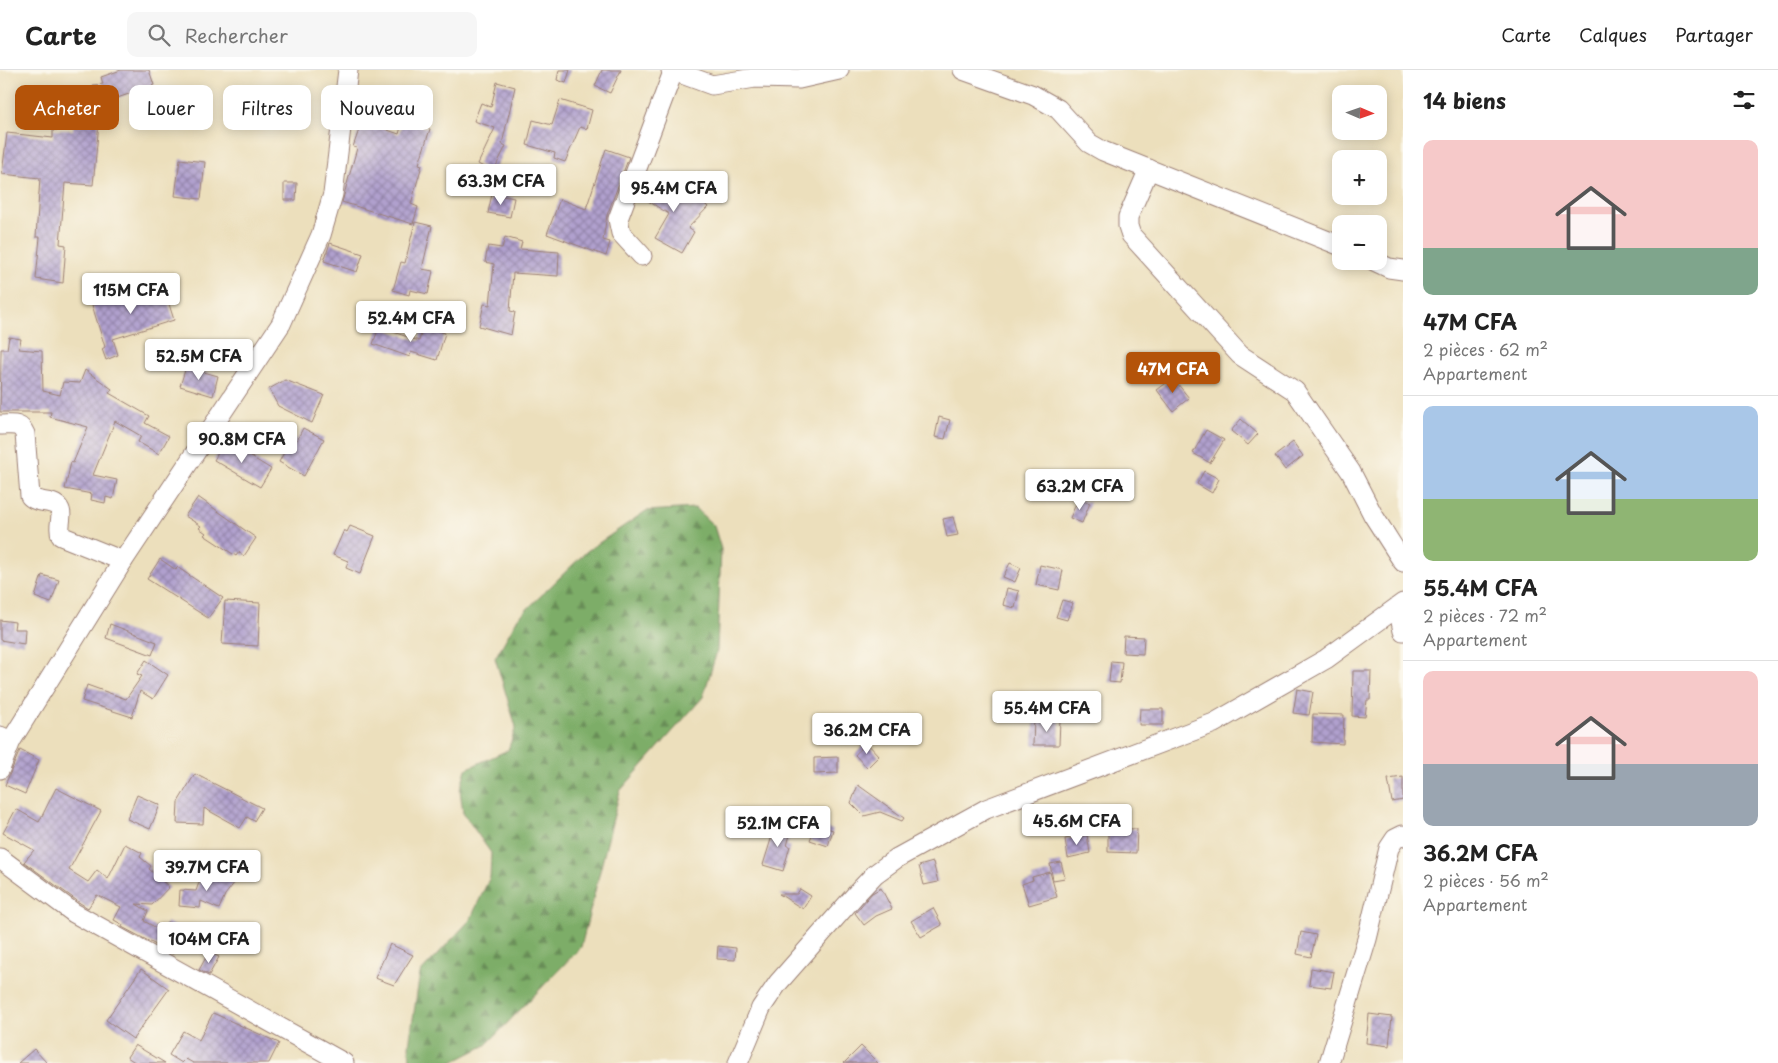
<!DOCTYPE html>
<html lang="fr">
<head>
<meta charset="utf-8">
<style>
	body { margin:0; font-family:"Playpen Sans",sans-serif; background:#f6f6f6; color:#222; height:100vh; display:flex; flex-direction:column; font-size:19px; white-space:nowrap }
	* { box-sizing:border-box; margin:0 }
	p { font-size:16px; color:#767676 }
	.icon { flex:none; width:28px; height:28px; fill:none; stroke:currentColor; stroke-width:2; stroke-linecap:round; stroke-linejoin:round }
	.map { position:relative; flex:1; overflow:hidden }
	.details { display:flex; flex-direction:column; background:#fff; width:375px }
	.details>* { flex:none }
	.guide { position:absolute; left:15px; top:15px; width:475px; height:45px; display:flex; gap:10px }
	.needle { width:32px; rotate:92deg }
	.fabs { position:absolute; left:1332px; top:15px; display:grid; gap:10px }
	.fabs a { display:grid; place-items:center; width:55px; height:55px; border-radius:10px; background:#fff; box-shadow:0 2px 12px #0003; font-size:25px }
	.price { position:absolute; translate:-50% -42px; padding:0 11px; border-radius:5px; background:#fff; color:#222; font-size:16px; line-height:32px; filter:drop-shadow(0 1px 2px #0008) }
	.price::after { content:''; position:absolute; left:50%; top:30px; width:15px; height:11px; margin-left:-8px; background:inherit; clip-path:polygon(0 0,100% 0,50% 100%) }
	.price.selected { background:#b45309; color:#fff }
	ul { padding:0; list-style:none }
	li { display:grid; align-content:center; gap:10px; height:265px; padding:0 20px }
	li+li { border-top:1px solid #e0e0e0 }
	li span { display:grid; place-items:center; height:155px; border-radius:10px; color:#555 }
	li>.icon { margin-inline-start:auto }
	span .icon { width:90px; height:90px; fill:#fffc; stroke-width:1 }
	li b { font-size:21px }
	h2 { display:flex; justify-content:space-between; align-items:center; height:60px; padding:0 20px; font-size:21px }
	.pill { padding:0 18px; border-radius:10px; background:#fff; box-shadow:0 2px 12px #0003; font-size:18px; line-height:45px }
	.pill.selected { background:#b45309; color:#fff }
	header { display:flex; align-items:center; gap:30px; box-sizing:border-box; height:70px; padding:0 25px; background:#fff; border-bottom:1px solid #e0e0e0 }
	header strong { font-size:24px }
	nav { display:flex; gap:28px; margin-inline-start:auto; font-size:18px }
	.search { width:350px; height:45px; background:#f6f6f6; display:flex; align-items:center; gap:12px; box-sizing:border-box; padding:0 18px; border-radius:10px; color:#767676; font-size:19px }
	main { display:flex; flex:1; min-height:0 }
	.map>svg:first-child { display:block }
</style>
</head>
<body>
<header>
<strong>Carte</strong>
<div class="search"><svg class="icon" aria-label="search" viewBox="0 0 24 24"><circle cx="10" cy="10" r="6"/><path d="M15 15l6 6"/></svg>Rechercher</div>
<nav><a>Carte</a><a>Calques</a><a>Partager</a></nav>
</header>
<main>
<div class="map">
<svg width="1403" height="993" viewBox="0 0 1403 993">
	<defs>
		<pattern id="forest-firs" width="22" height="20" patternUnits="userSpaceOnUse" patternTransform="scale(1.25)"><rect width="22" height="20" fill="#7dad68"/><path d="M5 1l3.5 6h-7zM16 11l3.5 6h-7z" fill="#688c56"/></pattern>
		<pattern id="building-cross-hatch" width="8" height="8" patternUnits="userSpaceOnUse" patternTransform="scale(1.25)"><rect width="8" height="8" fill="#b0a0ce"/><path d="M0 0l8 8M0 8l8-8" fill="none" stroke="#9182a7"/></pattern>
	</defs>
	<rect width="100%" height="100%" fill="#fbf7ec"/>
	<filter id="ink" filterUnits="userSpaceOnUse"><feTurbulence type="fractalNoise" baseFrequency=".02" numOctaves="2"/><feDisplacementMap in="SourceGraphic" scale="10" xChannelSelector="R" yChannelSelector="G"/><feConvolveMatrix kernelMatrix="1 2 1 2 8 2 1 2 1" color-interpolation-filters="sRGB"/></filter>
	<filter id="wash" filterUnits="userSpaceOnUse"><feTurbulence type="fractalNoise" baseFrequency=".0096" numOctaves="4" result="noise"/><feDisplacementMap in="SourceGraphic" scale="20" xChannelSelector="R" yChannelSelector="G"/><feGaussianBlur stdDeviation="1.12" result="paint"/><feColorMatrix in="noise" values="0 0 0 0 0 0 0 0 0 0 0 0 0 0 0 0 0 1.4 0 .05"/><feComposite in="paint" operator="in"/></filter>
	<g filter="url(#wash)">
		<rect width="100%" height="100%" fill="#ecdfbc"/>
		<polygon fill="url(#forest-firs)" stroke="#64664a" points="695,438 714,456 721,479 717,581 703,627 620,721 581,877 486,975 451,993 410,993 409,975 420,903 470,850 490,807 491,783 463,743 460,720 466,699 508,680 516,657 495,588 518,548 587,481 646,441"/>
		<g id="blocks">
			<g fill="url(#building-cross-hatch)">
				<polygon points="121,0 149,0 154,15 109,31 107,25 94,26 93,15 103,14 101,7"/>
				<polygon points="559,0 570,0 566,13 557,10"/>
				<polygon points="602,0 621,0 610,23 595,16"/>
				<polygon points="497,12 515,17 502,74 506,76 493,102 478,94 495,58 474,51 481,33 491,37"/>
				<polygon points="560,30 592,40 587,59 580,57 565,92 554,88 555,83 527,75 533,50 552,55"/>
				<polygon points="74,50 99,53 93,115 65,113 60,174 66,175 63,213 36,209 40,167 36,167 40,108 2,104 7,63 53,68 53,60 73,60"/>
				<polygon points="403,50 430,59 419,94 422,95 411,134 418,137 413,154 342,132 357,78 353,77 362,51 399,64"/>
				<polygon points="606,79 629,87 607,145 603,170 610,172 606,186 547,164 560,129 586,139"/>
				<polygon points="180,89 205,92 201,129 175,126"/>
				<polygon points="651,107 683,127 690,120 708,137 688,158 694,162 682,183 655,168 669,144 640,126"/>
				<polygon points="284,113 297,113 296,130 284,130"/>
				<polygon points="492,124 514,128 510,147 488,143"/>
				<polygon points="415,152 432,156 422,199 433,201 428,224 410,220 409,225 393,220 401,192 405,193"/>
				<polygon points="505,167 522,172 520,179 559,182 558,206 513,203 510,241 515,242 511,265 479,256 484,234 490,235 494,194 485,192 488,176 502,178"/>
				<polygon points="330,173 363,184 357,202 324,191"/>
				<polygon points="162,212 174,250 113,269 118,285 106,290 102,279 105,277 92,235"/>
				<polygon points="379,257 419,271 423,257 445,263 437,290 411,282 410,287 373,274"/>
				<polygon points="9,267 21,269 19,279 42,281 43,321 60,325 63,312 80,313 85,300 112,319 109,323 149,346 145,353 169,366 159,384 138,372 141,366 115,351 93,405 117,410 113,429 106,427 105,433 91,430 92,424 65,419 71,392 73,393 88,357 50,347 51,342 0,342 1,279 7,279"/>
				<polygon points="186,297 218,306 213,326 180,316"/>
				<polygon points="1173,308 1189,328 1173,341 1157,320"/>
				<polygon points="285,310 324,325 312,353 278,336 269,319"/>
				<polygon points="939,347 950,350 945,369 935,367"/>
				<polygon points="1241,349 1258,364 1248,375 1231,361"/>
				<polygon points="303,358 324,369 304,406 279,392 292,367 297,370"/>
				<polygon points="1206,360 1224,370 1210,393 1193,383"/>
				<polygon points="225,371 271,399 260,417 214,390"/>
				<polygon points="1293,372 1303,386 1285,400 1275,386"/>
				<polygon points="1204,401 1219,409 1212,423 1197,414"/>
				<polygon points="198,427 256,468 244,486 239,482 236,486 204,465 206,463 199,458 201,456 185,446"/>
				<polygon points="1078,429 1090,433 1082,453 1070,448"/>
				<polygon points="953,447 958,465 947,467 943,449"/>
				<polygon points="350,456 375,466 360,504 346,498 348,491 333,485 344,460 347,462"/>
				<polygon points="160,489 176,500 177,497 223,528 208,548 147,509"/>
				<polygon points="1010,493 1021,498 1015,512 1003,507"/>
				<polygon points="1040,495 1063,500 1059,520 1036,515"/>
				<polygon points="42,505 59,510 51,533 35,527"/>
				<polygon points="1007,518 1019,521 1015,538 1003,535"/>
				<polygon points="1062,530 1073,533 1067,550 1056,547"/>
				<polygon points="225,531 260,533 258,576 222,574"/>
				<polygon points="0,550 15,552 14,559 25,559 24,574 0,570"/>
				<polygon points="110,554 157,572 152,585 106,568"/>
				<polygon points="1124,566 1144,567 1143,584 1123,583"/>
				<polygon points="146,590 168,605 153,629 140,621 132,647 82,631 87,615 126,629 142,606 137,604"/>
				<polygon points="1111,591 1122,592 1120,613 1109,612"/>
				<polygon points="1353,601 1371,601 1370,630 1367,630 1365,647 1352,646"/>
				<polygon points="1297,619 1313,622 1309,645 1293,643"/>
				<polygon points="1140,639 1163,639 1163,655 1139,655"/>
				<polygon points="1313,644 1344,645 1343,674 1312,672"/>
				<polygon points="1034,650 1060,650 1059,675 1033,675"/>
				<polygon points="866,672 879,686 867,698 855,685"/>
				<polygon points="20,680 39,690 25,724 5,715"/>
				<polygon points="838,687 838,703 814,704 814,688"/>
				<polygon points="195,704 262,738 254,751 247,747 240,758 204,738 203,754 177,753 178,732"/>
				<polygon points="1403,707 1403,730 1392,732 1388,709"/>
				<polygon points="858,715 904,748 902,751 880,742 864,746 851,733"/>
				<polygon points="56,718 101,741 69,800 88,812 97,800 108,809 125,774 142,783 140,787 151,796 149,799 169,817 152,835 136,834 148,841 144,851 162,861 167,852 185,862 173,884 122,857 123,855 114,850 121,837 97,825 88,838 80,833 24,792 34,780 3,763 16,739 39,752"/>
				<polygon points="137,725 160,735 150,759 127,749"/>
				<polygon points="776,753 792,757 787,776 790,776 783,801 763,795"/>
				<polygon points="816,755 833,760 828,776 810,770"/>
				<polygon points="1108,758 1137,759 1136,783 1108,782"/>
				<polygon points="1087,765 1090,783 1068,788 1065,769"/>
				<polygon points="933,792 938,812 924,815 919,796"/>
				<polygon points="1061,792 1065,808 1053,810 1050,794"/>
				<polygon points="203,801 235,812 225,825 219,839 201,831 200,838 179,836 180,820 196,821"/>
				<polygon points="1050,802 1057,827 1029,835 1022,814 1033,810 1032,807"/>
				<polygon points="881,818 892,839 876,846 864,855 855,843 872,823"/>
				<polygon points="800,819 811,826 803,839 779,824 797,824"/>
				<polygon points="933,838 942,855 921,867 911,851"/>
				<polygon points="1301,862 1316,865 1311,887 1297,884"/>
				<polygon points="390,874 413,885 394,915 375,908"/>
				<polygon points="718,876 736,878 735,890 717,889"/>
				<polygon points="209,882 219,887 209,905 199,900"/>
				<polygon points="1311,898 1334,902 1331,918 1309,915"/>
				<polygon points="141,899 169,919 133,969 106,950"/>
				<polygon points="213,943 279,973 269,993 193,993 186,989 182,993 169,985 183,961 199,970"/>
				<polygon points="1369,944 1392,947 1389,976 1366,973"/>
				<polygon points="135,975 165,993 136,993 127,987"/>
				<polygon points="861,976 878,993 844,993"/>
				<polygon points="34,979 47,993 18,993"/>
			</g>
		</g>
	</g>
	<g filter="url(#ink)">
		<use href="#blocks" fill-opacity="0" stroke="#9b7f74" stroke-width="1"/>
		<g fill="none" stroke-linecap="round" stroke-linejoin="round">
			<defs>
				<g id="minor">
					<polyline points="671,0 712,15 755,8 799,9 839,0"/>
					<polyline points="963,0 1033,25 1058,39 1089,73 1103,81 1341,176"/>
					<polyline points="1149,99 1128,147 1128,156 1131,165 1240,285 1295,321 1351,402 1373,445 1403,492"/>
					<polyline points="642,186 621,163 618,149 673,2"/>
					<polyline points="1374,191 1389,198 1403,200"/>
					<path d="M0,355C12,355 20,352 25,364L30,426C37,434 53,429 59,438C64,445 57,457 61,466L123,491"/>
					<polyline points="1398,537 1403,561"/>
					<polyline points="0,666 11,671 123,491 281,254 321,165 333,124 348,0"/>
					<polyline points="0,699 11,671"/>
					<polyline points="0,788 74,843 344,993"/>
					<polyline points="738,993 761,938 778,913 858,822 875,804 897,788 986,739 1214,653 1326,589 1403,533"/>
					<polyline points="1329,993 1367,869 1389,778 1395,769 1403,765"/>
				</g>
			</defs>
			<use href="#minor" stroke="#9b7f74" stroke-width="21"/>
			<use href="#minor" stroke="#fff" stroke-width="19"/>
		</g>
	</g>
</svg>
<div class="fabs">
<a><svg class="needle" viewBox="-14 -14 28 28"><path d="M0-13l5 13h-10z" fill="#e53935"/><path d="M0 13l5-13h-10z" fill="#767676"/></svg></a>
<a>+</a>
<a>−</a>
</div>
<b class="price" style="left:501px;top:136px">63.3M CFA</b>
<b class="price" style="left:674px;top:143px">95.4M CFA</b>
<b class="price" style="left:131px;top:245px">115M CFA</b>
<b class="price" style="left:411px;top:273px">52.4M CFA</b>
<b class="price" style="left:199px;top:311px">52.5M CFA</b>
<b class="price selected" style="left:1173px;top:324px">47M CFA</b>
<b class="price" style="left:242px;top:394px">90.8M CFA</b>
<b class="price" style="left:1080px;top:441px">63.2M CFA</b>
<b class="price" style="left:1047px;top:663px">55.4M CFA</b>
<b class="price" style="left:867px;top:685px">36.2M CFA</b>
<b class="price" style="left:1077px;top:776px">45.6M CFA</b>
<b class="price" style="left:778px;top:778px">52.1M CFA</b>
<b class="price" style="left:207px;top:822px">39.7M CFA</b>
<b class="price" style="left:209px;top:894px">104M CFA</b>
<div class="guide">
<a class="pill selected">Acheter</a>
<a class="pill">Louer</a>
<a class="pill">Filtres</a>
<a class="pill">Nouveau</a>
</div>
</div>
<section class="details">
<h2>14 biens<svg class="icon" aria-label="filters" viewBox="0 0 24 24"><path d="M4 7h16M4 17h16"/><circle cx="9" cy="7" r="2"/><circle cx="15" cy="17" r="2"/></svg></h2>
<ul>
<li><span style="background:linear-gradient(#f6c9c9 70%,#7fa58c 0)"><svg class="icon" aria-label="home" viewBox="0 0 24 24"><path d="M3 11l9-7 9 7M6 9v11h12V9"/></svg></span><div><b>47M CFA</b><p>2 pièces · 62 m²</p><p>Appartement</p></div></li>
<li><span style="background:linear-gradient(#a9c7e8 60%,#8fb573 0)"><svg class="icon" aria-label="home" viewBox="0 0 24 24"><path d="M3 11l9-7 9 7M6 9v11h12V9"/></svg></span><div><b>55.4M CFA</b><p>2 pièces · 72 m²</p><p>Appartement</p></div></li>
<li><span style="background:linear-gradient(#f6c9c9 60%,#9aa5b1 0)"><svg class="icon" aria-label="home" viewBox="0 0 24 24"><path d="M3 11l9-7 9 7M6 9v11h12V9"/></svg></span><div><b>36.2M CFA</b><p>2 pièces · 56 m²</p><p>Appartement</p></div></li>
</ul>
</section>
</main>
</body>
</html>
